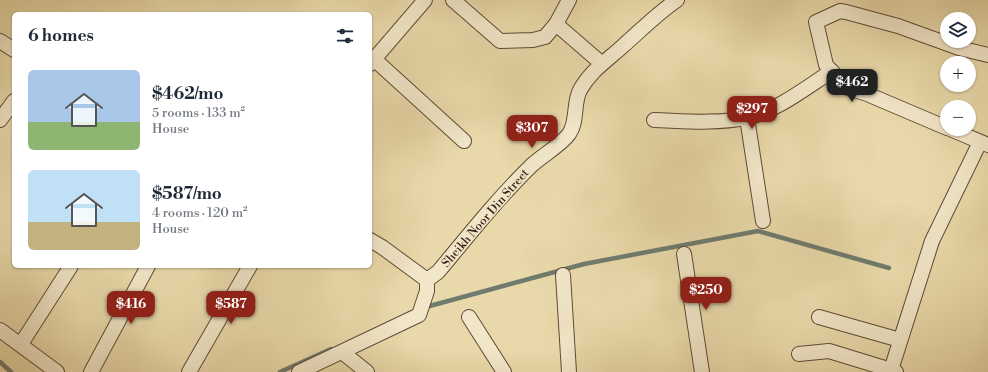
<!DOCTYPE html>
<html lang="en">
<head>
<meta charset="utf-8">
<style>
	body { margin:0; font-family:"Libre Bodoni",serif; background:#f2f2f3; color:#1f2937; height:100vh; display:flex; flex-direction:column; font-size:15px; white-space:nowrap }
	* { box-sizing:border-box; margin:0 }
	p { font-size:13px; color:#747a83 }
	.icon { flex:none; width:22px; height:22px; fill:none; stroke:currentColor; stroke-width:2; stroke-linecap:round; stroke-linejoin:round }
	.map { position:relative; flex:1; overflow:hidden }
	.panel { position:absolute; left:12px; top:12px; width:360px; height:256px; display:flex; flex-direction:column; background:#fff; border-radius:6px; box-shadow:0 1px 3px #0004 }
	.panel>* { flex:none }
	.fabs { position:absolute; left:940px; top:12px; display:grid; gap:8px }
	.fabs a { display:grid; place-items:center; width:36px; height:36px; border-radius:50%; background:#fff; box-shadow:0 1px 3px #0004; font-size:20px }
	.price { position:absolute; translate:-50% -34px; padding:0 9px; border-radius:8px; background:#8f2418; color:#fff; font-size:13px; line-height:26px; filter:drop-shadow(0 1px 2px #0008) }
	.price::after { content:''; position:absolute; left:50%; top:24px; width:12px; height:9px; margin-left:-6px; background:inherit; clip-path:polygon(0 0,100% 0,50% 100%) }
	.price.selected { background:#222; color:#fff }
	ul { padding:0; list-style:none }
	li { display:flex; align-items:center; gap:12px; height:100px; padding:0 16px }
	li span { display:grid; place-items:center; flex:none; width:112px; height:80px; border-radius:6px; color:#555 }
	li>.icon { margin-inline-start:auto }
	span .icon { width:48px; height:48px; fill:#fffc; stroke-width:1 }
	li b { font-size:17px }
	h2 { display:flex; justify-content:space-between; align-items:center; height:48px; padding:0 16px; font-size:17px }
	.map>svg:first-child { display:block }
</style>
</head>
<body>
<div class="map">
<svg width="988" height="372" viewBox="0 0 988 372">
	<rect width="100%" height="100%" fill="#e9d9aa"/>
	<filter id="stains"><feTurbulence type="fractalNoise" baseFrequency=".005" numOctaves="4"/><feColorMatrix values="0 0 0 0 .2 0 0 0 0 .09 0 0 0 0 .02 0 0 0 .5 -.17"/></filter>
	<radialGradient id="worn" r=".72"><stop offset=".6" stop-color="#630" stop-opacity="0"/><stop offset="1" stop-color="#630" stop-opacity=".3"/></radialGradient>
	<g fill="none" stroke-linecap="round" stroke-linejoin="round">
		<g stroke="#6f7b6e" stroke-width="4.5">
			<polyline points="426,307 584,264 758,231 889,268"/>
			<polyline points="0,362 11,372"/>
			<polyline points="280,372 331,349"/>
		</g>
		<defs>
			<g id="street">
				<polyline points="453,0 500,41 533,40 545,37 556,24 601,63"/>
				<polyline points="556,24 569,0"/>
				<polyline points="0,41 14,50"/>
				<polyline points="374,59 464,141"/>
				<polyline points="370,64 425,0"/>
				<polyline points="747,118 763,221"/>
				<polyline points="0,120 14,101"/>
				<path d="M654,120C685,121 715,124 746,118C775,112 807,87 832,71"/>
				<polyline points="947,128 867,94 845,87 826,65 816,22 840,11 846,12 898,26 959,48 988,55"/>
				<polyline points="950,129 988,145"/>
				<path d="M370,240L382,247L427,280L438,272C468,236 498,198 532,165C543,155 561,145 569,134C578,121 573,103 580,90C591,70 608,60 624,45C641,30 658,13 677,0"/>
				<polyline points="684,254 702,372"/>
				<polyline points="563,275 569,372"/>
				<polyline points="469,317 504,372"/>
				<polyline points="819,317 900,340"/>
				<polyline points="0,330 57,372"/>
				<polyline points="21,344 71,266"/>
				<polyline points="342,352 367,372"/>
				<polyline points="799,354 829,351 891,370 891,372"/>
				<polyline points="91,372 148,266"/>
				<polyline points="189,372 250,266"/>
				<polyline points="299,372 419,315 427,291 427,280"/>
				<polyline points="896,372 891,370 932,241 980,142"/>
			</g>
		</defs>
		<use href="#street" stroke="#604b36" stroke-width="16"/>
		<use href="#street" stroke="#f1e6c8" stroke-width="14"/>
	</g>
	<g text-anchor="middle" stroke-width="3" stroke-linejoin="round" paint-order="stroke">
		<g font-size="12" fill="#321c10" stroke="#f1e6c8">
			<text transform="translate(485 218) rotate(-49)" y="4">Sheikh Noor Din Street</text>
		</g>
	</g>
	<rect width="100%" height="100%" filter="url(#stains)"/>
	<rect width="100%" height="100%" fill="url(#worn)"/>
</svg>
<div class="fabs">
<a><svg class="icon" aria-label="layers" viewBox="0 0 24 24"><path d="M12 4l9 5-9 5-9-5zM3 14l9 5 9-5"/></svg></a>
<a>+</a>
<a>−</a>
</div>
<b class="price selected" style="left:852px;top:103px">$462</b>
<b class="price" style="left:752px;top:130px">$297</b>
<b class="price" style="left:532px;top:149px">$307</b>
<b class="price" style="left:706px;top:311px">$250</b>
<b class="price" style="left:131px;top:325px">$416</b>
<b class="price" style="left:231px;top:325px">$587</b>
<section class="panel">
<h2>6 homes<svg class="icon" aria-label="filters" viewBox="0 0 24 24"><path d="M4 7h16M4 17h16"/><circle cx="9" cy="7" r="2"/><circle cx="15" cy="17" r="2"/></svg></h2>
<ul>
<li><span style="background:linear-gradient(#a9c7e8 65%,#8fb573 0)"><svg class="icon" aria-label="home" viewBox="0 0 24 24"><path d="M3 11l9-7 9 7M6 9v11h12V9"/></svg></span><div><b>$462/mo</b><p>5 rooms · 133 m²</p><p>House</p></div></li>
<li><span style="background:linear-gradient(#bfe0f5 65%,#c2b280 0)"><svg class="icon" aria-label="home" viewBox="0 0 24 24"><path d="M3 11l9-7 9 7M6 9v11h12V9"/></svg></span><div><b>$587/mo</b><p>4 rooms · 120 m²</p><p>House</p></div></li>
</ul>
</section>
</div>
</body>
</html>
